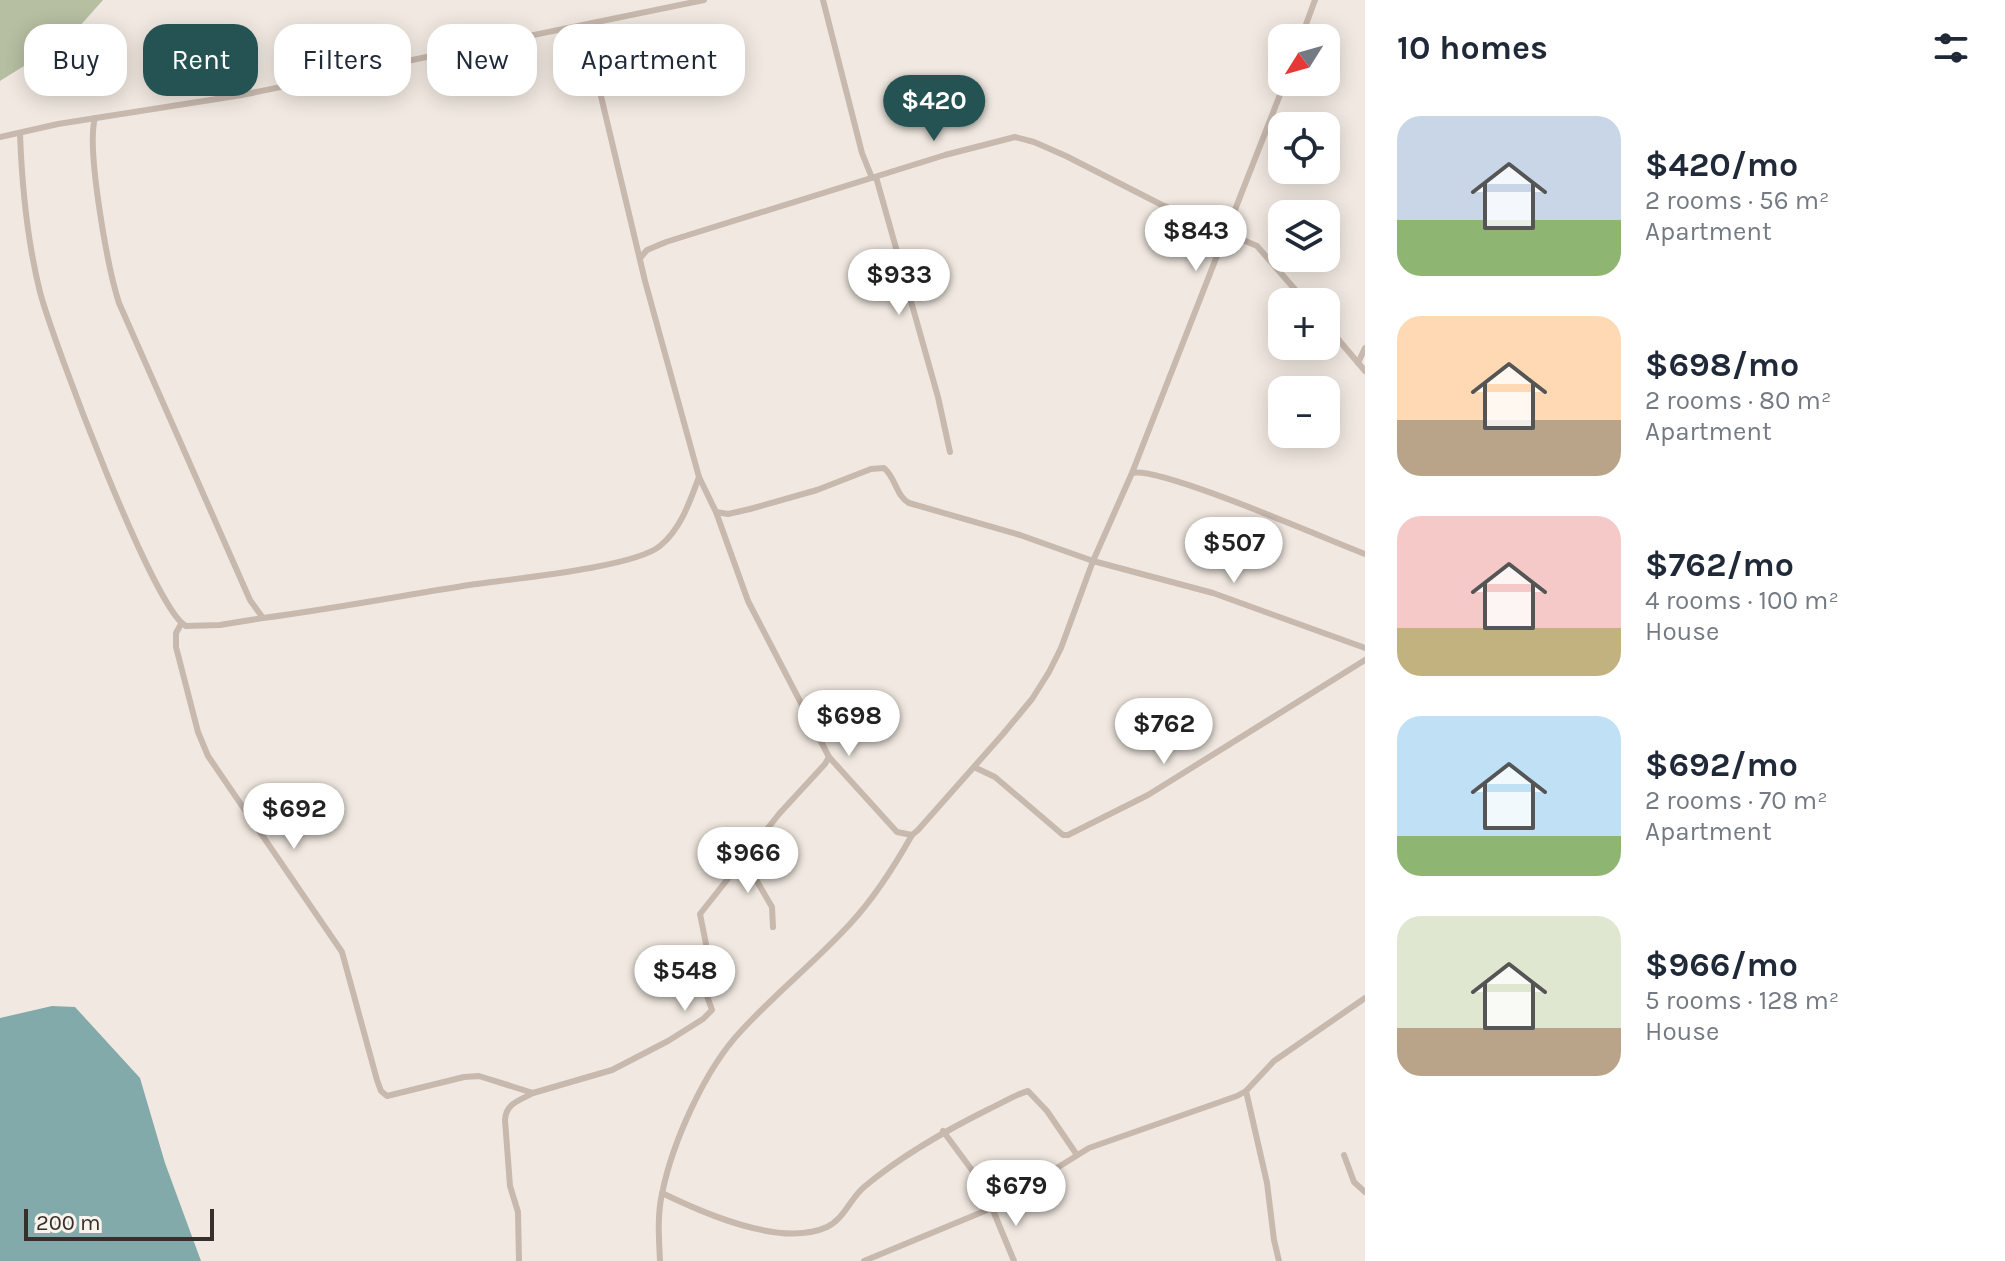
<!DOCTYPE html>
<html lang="en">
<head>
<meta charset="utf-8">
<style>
	body { margin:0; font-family:Karla,sans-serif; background:#f2f2f3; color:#1f2937; height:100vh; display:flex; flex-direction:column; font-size:30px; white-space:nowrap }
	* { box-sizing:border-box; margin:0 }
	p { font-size:26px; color:#747a83 }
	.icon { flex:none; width:44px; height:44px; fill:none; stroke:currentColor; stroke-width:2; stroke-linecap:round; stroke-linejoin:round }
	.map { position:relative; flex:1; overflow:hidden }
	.sheet { display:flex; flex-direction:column; background:#fff; width:640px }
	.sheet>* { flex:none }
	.guide { position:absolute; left:24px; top:24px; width:760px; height:72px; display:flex; gap:16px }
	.needle { width:52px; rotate:233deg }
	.buttons { position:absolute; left:1268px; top:24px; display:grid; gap:16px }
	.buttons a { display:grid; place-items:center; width:72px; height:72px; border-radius:16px; background:#fff; box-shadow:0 4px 20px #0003; font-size:40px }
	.scale { position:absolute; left:24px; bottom:20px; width:190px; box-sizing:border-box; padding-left:8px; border:4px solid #372f2b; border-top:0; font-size:22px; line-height:28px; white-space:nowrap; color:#372f2b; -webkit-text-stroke:6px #f9f3ed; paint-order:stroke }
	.price { position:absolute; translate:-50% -68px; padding:0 18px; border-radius:28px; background:#fff; color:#222; font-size:26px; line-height:52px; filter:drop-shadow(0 2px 4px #0008) }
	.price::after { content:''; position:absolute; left:50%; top:48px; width:24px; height:18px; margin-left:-12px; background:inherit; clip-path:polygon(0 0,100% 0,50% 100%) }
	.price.current { background:#255354; color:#fff }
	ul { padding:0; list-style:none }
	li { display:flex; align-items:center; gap:24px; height:200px; padding:0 32px }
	li span { display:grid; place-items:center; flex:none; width:224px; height:160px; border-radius:24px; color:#555 }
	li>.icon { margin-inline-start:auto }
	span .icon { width:96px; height:96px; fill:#fffc; stroke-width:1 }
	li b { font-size:34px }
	h2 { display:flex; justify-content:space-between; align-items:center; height:96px; padding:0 32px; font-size:34px }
	.pill { padding:0 28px; border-radius:24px; background:#fff; box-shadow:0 4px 20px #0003; font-size:28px; line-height:72px }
	.pill.current { background:#255354; color:#fff }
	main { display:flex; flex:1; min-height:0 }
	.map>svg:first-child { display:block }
</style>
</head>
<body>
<main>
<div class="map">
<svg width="1365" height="1261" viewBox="0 0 1365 1261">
	<rect width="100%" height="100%" fill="#f1e9e1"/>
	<polygon fill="#b6bfa2" points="0,0 103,0 70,37 0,81"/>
	<polygon fill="#83aaab" points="52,1006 75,1007 140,1078 165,1163 201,1261 0,1261 0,1018"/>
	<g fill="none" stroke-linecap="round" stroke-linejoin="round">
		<g stroke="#c8b9ae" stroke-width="6">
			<polyline points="823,0 862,153 872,178"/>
			<path d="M592,25L588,31L590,50L645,281L699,477L716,512L748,601L829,757L897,832L912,835L918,830L1003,734L1032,699L1049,672L1061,648L1093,561L1132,473C1160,466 1328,540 1365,554"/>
			<polyline points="1301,38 1315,0"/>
			<path d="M95,118C86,149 108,269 119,303L250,600L263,618C332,609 400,596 469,585C509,579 633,568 660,546C681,529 690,501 699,477"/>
			<path d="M20,134C22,187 27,240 40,292C52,338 154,611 186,626L220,625L263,618"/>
			<polyline points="0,137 58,124 242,95 704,0"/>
			<polyline points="876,177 938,397 950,452"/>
			<polyline points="641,257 647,250 666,242 945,155 1015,137 1034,142 1066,156 1162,205 1257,246 1306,302"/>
			<polyline points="1326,325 1365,371"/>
			<polyline points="1358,363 1365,348"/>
			<polyline points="1132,473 1285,82"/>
			<path d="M716,512L728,514L750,509L817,490L871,469L884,468C896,478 896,496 909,503L1020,535L1093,561L1213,593L1365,648"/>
			<polyline points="181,624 176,633 176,647 198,732 208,756 342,952 377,1080 381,1091 387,1096 464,1077 479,1076 533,1093 612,1070 668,1041 703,1019 712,1010 701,979 707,949 700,914 779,814 825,764 829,757"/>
			<polyline points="974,767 995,777 1063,835 1068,835 1148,795 1365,660"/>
			<polyline points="744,859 772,907 773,927"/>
			<polyline points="1246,1091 1267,1183 1274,1240 1279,1261"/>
			<polyline points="943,1131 997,1204"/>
			<polyline points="1344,1155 1354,1182 1365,1192"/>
			<path d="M662,1193C703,1213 781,1248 827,1227C844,1219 850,1199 864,1187C902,1155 945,1131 989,1109C1002,1103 1014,1095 1028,1091L1047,1111L1077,1155"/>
			<polyline points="992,1208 1014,1261"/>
			<path d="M519,1261L518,1212L510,1186L505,1120C506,1103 519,1101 533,1093"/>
			<path d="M660,1261C659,1239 657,1216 662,1194C672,1143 705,1069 741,1031C775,994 815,962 850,924C875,897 894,867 912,835"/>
			<polyline points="864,1261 992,1208 1089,1148 1237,1096 1246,1091 1274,1061 1365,998"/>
		</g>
	</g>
</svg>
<div class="buttons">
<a><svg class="needle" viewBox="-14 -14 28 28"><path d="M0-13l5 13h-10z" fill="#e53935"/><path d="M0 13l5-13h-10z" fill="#747a83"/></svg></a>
<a><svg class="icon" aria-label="locate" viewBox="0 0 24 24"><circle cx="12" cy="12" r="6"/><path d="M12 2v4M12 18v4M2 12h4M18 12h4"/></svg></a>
<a><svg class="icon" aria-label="layers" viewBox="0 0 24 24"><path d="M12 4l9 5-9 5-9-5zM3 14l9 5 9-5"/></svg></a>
<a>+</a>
<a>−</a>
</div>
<div class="scale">200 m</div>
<b class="price current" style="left:934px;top:143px">$420</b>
<b class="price" style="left:1196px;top:273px">$843</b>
<b class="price" style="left:899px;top:317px">$933</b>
<b class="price" style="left:1234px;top:585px">$507</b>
<b class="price" style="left:849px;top:758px">$698</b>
<b class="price" style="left:1164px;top:766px">$762</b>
<b class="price" style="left:294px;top:851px">$692</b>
<b class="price" style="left:748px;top:895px">$966</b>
<b class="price" style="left:685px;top:1013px">$548</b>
<b class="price" style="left:1016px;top:1228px">$679</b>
<div class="guide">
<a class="pill">Buy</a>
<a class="pill current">Rent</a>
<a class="pill">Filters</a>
<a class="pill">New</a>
<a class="pill">Apartment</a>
</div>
</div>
<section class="sheet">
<h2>10 homes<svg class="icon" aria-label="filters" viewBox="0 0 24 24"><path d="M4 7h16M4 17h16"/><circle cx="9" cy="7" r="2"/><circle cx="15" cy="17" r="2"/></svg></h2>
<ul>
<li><span style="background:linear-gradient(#c9d6e8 65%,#8fb573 0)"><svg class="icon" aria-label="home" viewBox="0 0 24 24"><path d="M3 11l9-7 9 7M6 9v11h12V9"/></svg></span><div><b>$420/mo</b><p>2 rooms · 56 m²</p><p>Apartment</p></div></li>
<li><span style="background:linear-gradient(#ffd9b3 65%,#b9a48a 0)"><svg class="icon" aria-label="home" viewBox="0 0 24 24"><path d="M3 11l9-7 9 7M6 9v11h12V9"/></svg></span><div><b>$698/mo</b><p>2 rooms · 80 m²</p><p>Apartment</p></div></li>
<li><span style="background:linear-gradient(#f6c9c9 70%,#c2b280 0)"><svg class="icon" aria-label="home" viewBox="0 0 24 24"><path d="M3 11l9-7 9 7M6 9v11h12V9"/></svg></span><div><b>$762/mo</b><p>4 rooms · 100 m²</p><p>House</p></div></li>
<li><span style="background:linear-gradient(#bfe0f5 75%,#8fb573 0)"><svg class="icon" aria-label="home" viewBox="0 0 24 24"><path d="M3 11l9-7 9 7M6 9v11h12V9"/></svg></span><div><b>$692/mo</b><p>2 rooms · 70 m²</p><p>Apartment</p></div></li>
<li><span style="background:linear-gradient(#dfe7d0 70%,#b9a48a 0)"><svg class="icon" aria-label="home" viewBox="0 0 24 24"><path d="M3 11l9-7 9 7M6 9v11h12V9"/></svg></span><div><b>$966/mo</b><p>5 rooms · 128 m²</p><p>House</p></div></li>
</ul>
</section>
</main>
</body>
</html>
